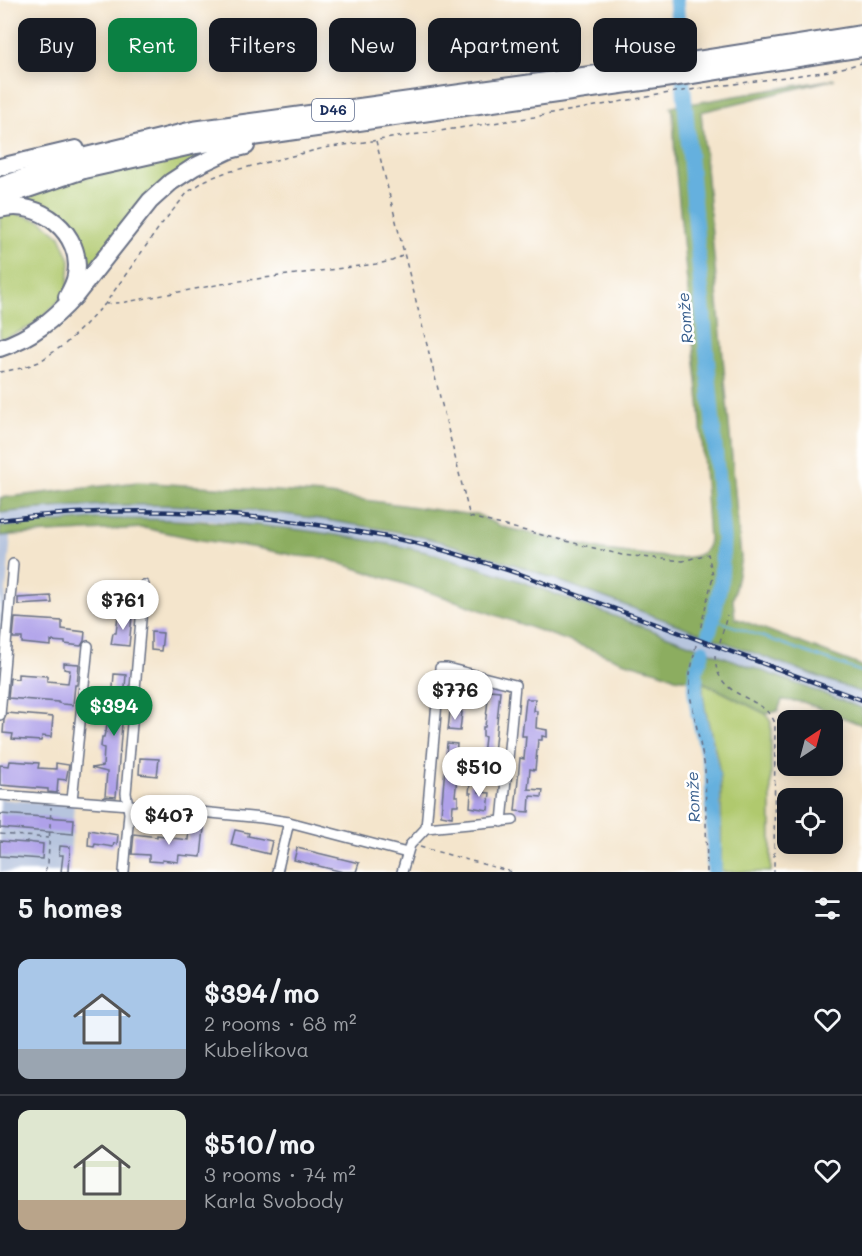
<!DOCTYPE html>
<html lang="en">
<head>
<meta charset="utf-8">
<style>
	body { margin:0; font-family:Mali,sans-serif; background:#242831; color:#f1f3f6; height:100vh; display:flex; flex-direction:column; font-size:22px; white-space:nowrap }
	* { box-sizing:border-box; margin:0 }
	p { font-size:20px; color:#9ea1a6 }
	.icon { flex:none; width:33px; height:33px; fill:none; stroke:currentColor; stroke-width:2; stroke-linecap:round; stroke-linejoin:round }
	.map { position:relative; height:872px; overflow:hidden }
	.details { display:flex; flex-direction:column; background:#171b24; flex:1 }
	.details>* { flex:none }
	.top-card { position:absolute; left:18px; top:18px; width:826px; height:54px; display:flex; gap:12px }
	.needle { width:39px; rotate:36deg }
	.controls { position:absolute; left:777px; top:710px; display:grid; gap:12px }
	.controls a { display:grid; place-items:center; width:66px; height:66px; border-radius:12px; background:#171b24; box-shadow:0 3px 15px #0003; font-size:30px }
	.price { position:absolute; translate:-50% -51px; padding:0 14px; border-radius:21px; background:#fff; color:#222; font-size:20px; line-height:39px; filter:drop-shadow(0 2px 3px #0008) }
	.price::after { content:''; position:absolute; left:50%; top:36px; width:18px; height:14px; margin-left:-9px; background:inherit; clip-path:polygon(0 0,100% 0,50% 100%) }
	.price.on { background:#0b8043; color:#fff }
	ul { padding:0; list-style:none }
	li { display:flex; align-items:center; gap:18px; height:150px; padding:0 18px }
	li+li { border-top:2px solid #363941 }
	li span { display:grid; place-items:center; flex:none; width:168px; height:120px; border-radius:12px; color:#555 }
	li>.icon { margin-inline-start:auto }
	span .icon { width:72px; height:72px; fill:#fffc; stroke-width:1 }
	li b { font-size:26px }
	h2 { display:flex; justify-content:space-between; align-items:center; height:72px; padding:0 18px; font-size:26px }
	.tag { padding:0 21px; border-radius:12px; background:#171b24; box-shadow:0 3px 15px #0003; font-size:21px; line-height:54px }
	.tag.on { background:#0b8043; color:#fff }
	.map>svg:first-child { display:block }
</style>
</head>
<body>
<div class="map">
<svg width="862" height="872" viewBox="0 0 862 872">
	<rect width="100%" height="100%" fill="#fff"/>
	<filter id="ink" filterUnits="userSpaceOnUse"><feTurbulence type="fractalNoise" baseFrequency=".0167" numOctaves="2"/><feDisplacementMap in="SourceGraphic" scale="12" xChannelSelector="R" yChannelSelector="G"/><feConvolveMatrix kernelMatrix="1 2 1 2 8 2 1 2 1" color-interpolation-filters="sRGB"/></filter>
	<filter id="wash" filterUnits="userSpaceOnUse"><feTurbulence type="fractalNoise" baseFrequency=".008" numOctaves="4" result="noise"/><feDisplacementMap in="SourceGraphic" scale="24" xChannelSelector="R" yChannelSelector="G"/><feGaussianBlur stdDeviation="1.35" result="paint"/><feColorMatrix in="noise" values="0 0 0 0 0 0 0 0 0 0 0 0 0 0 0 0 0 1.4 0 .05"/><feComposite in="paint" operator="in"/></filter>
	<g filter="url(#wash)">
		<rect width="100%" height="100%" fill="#f4e5cc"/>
		<g fill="#b7c5de">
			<polygon points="94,505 169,505 210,507 282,513 317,518 429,539 475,552 522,567 862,693 862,708 559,595 399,546 315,531 281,527 209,520 169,519 95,519 0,527 0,513"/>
			<polygon points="11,535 0,659 0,536"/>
			<polygon points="0,799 74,805 69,872 0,872"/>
		</g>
		<g fill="#b0c96e" stroke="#667c66" stroke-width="1.5">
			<polygon points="212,149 196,158 83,277 70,229 13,201 68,181"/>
			<polygon points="14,213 42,221 60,236 70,260 68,287 57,303 45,315 32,326 10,336 0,339 0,214"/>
			<path d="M703,682L766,714L771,722V872H721C721,838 723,803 719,769C715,740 702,712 703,682Z"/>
		</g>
		<g fill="#8cad61" stroke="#546e60" stroke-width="1.5">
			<path d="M835,79L701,112L741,558L733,600L735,618L862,666V693L522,567C492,557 461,547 430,539C404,532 377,528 350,524C234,503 116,499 0,513V498L138,482L322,494L466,514H477L488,520L503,527L603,550L675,558C690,558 708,557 709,539L700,412L675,161L673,112L671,107Z"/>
			<path d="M95,519C184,518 266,523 354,538C378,542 402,546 426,552C457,560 487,570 517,580L862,708V725L803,702L782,700L778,711L766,714L703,682L675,678L664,673L622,661L563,639L450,599L324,558L297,556L252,547L201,540L144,528L11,535L0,536V527Z"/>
		</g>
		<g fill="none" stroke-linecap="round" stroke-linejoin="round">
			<polyline stroke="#65b0de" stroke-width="2" points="713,619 862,672"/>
			<g stroke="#65b0de" stroke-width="15">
				<polyline points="676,0 723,539 721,581 713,619 709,632"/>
				<polyline points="703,651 696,671 695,693 698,714 712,774 714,872"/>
			</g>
		</g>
		<g id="blocks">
			<g fill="#afa1e9">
				<polygon points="51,596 52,603 18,605 18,598"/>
				<polygon points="118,615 132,616 129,646 111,644 113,633 116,633"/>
				<polygon points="15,618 62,621 62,629 85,632 84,641 81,646 65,644 65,642 51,641 51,646 22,643 22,638 13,638"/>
				<polygon points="151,632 163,633 161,651 151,650"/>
				<polygon points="64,663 79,664 77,685 75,685 73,705 62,704 58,703 58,702 8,698 10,678 18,679 18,674 47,676 47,681 68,683 70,670 64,669"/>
				<polygon points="114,674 126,675 116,797 105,796 107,772 91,768 103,766 104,748 101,747 102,737 104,737 105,732 106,732 108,715 111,715"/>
				<polygon points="489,690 500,691 492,774 475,773 477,754 483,755 485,737 483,736 483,727 485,727"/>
				<polygon points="526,699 535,699 534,711 537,711 536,728 547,730 547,737 542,736 542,740 538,740 535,770 530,769 528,789 543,790 542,797 530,796 529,812 515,811 520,758 524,759 526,736 522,736"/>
				<polygon points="450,711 462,712 460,731 448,730"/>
				<polygon points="7,713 53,717 51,737 42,736 41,741 12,739 13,734 3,733 4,720"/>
				<polygon points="447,743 457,744 455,768 458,769 455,796 458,796 458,805 453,805 452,817 441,815"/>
				<polygon points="140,758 159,759 157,776 139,774"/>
				<polygon points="10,761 39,763 38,768 56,769 56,763 69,765 66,780 58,779 57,793 48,792 48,789 0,785 0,765 9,766"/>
				<polygon points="470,783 480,784 479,792 490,793 488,810 470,807 471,793 469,793"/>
				<polygon points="0,814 74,819 73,834 0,828"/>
				<polygon points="189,827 204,828 201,857 179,855 178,862 162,860 162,862 149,861 149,855 132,854 134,834 157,837 157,835 164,836 164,837 188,840"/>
				<polygon points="89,830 118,835 117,844 114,843 113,847 95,844 94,847 88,846"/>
				<polygon points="235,830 249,833 248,836 272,841 269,854 231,845"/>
				<polygon points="0,841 27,843 27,842 43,844 42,859 0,856"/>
				<polygon points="60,846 70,847 69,872 61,872 63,855 59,855"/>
				<polygon points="297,848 359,863 356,872 343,872 294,860"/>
			</g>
		</g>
	</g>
	<g filter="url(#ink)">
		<use href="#blocks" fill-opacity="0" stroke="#676f84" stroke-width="1.5"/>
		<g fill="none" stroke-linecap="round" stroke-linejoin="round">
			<defs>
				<g id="minor">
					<polyline points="126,600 143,601"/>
					<polyline points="0,715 13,564"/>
					<polyline points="0,795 129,805 262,818 289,822 407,853"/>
					<polyline points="72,800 88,646"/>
					<polyline points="426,828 513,820"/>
					<polyline points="124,872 129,813 126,793 144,585"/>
					<polyline points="277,872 289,822"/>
					<polyline points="402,872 410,845 426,828 440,668 447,668 515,685 502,822"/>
				</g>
				<g id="motorway">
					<polyline points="0,167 76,149"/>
					<polyline points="0,186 86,156 193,130 691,61 862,34"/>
					<polyline points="0,201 16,193 84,170 196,145 692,75 862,48"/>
					<path d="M0,209C39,198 84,234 76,275C75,283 71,290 67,297"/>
					<path d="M0,348C31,338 54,319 75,296L150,201L171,182L194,167L230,150L246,146"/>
				</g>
			</defs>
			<use href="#minor" stroke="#676f84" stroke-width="12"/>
			<use href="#motorway" stroke="#676f84" stroke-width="20"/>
			<g stroke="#676f84" stroke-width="1.5" stroke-dasharray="4.5 4.5" stroke-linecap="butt">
				<polyline points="376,141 470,517 622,555 683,561 708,554 713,576 700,630"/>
				<polyline points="106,304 126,302 232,282 376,264 392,261 402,256"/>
				<polyline points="0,372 22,368 39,362 65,344 84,326 105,304 160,226 188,192 206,180 224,173 324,148 534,117 675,92 830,71 862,63"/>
				<polyline points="720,642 727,615"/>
				<polyline points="696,645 690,674 690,695 705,767 707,872"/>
				<path d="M715,655C715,701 763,693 775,723L774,872"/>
				<polyline points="0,834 48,838"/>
				<polyline points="420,847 512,872"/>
				<polyline points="45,872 48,864 51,807"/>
			</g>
			<use href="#minor" stroke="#fff" stroke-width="9"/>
			<use href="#motorway" stroke="#fff" stroke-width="16"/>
			<defs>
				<path id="rail" d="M0,520C116,505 234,510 348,530C375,535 402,539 428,546C459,554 489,564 520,574L862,700"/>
			</defs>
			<use href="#rail" stroke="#1b2f5e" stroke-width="4.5"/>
			<use href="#rail" stroke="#fff" stroke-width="2" stroke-dasharray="7" stroke-linecap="butt"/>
		</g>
	</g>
	<g text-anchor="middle" stroke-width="5" stroke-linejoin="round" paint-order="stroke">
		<rect fill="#fff" stroke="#5f6d8e" stroke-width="1.5" x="312" y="99" width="42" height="22" rx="4.5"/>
		<g font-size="14" font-weight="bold" fill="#1b2f5e">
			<text x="333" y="115">D46</text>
		</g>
		<g font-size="16" font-style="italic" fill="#355c8b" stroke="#fff">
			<text transform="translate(685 318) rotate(-95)" y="6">Romže</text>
			<text transform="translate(693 797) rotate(-93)" y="6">Romže</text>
		</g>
	</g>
</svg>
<div class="controls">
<a><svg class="needle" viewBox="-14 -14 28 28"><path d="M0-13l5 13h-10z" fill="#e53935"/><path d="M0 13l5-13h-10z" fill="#9ea1a6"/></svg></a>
<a><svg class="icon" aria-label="locate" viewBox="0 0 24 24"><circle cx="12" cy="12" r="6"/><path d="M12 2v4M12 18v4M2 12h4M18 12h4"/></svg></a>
</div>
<b class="price" style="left:123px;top:631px">$761</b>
<b class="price" style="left:455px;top:721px">$776</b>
<b class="price on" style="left:114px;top:737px">$394</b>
<b class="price" style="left:479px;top:798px">$510</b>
<b class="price" style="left:169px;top:846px">$407</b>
<div class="top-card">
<a class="tag">Buy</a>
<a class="tag on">Rent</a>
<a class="tag">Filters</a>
<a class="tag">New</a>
<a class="tag">Apartment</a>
<a class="tag">House</a>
</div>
</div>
<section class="details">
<h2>5 homes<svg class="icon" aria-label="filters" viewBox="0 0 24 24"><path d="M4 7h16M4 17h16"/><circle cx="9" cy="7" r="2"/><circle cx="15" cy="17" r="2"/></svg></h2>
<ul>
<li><span style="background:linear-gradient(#a9c7e8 75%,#9aa5b1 0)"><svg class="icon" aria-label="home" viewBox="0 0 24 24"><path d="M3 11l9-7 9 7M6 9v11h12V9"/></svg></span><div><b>$394/mo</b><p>2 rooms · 68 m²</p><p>Kubelíkova</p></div><svg class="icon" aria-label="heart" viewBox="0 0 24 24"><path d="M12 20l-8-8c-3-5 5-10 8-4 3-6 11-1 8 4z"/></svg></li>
<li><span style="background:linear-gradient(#dfe7d0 75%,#b9a48a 0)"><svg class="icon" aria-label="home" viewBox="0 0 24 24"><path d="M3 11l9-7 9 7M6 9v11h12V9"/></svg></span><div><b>$510/mo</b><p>3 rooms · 74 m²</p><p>Karla Svobody</p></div><svg class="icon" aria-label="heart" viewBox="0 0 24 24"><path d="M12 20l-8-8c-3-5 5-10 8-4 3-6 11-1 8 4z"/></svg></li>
</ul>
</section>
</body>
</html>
